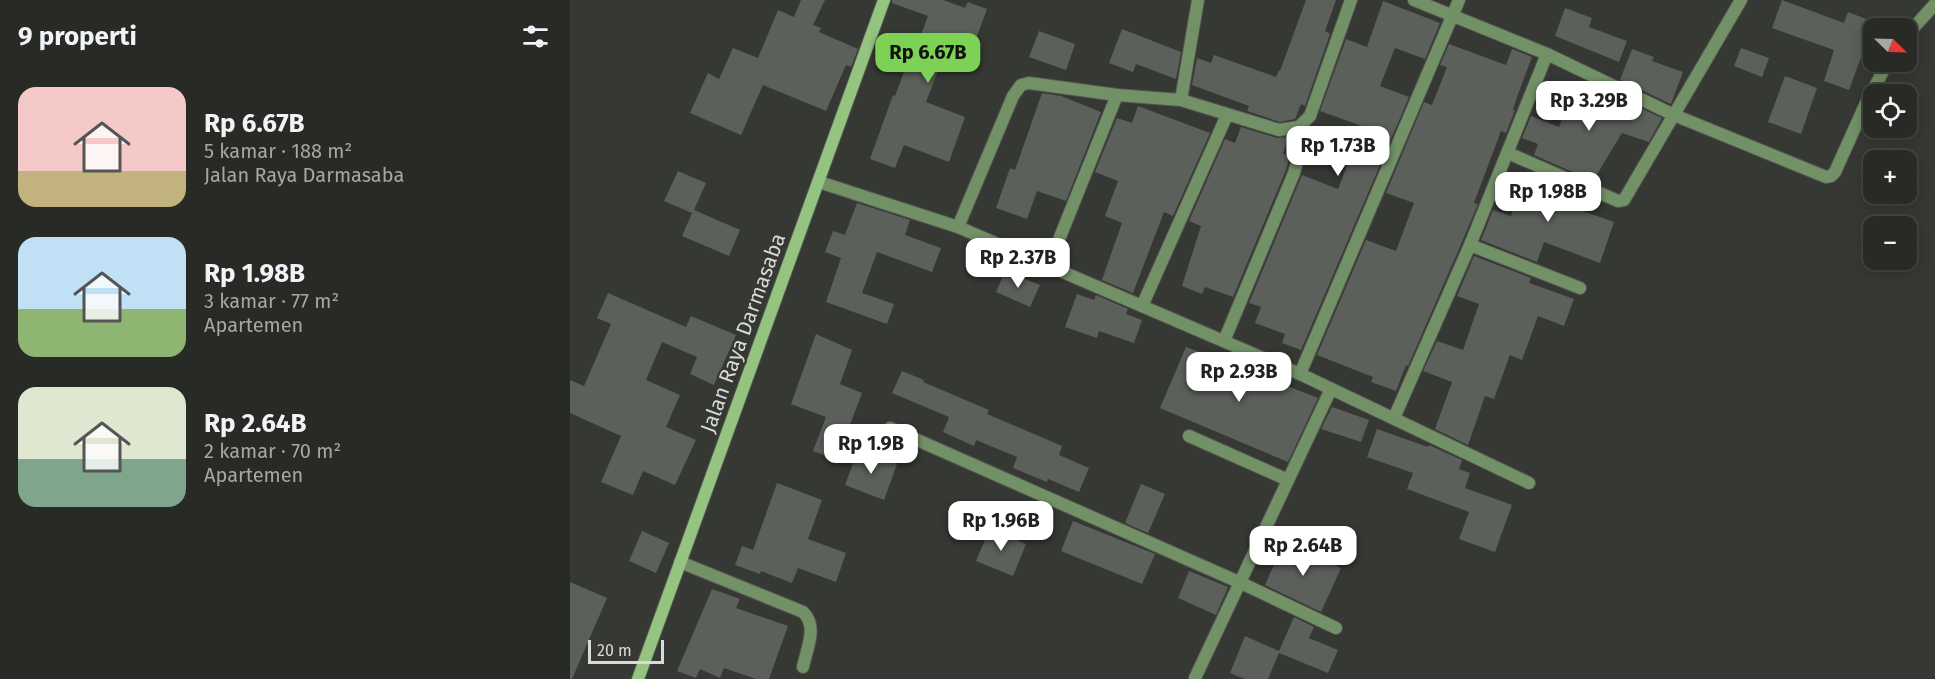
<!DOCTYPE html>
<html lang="id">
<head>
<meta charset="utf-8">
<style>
	body { margin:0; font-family:"Fira Sans",sans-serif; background:#30322e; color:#f1f3f6; height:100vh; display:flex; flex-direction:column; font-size:22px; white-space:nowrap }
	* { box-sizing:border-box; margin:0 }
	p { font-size:20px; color:#a5a7a7 }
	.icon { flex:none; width:33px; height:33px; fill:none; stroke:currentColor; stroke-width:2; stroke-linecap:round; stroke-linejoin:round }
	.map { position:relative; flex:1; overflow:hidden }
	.details { display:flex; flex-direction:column; background:#282a26; width:570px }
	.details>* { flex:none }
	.needle { width:39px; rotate:113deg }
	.tools { position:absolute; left:1293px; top:18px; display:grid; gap:12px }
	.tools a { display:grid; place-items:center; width:54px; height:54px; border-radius:12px; background:#282a26; box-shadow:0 3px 15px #0003,0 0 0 2px #444643; font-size:30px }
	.scale { position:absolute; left:18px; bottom:15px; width:76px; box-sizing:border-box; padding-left:6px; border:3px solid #d9dbd8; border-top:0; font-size:16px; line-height:21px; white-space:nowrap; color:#d9dbd8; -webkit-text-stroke:4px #353833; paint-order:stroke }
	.price { position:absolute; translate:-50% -51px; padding:0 14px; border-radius:12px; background:#fff; color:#222; font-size:20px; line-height:39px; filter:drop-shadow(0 2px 3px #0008) }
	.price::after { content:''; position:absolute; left:50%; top:36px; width:18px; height:14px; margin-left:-9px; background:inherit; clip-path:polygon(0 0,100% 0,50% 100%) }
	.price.active { background:#7dd154; color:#111 }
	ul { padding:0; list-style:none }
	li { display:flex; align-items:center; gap:18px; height:150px; padding:0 18px }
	li span { display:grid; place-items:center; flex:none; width:168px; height:120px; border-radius:18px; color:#555 }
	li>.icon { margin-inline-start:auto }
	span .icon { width:72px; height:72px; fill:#fffc; stroke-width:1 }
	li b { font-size:26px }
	h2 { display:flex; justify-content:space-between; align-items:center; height:72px; padding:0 18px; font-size:26px }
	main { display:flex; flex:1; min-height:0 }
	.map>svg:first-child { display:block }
</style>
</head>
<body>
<main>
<section class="details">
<h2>9 properti<svg class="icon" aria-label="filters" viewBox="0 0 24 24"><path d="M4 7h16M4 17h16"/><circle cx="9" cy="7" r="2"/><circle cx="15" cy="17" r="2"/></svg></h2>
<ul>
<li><span style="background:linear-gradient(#f6c9c9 70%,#c2b280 0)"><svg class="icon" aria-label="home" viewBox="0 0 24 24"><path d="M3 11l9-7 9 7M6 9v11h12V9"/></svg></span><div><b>Rp 6.67B</b><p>5 kamar · 188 m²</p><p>Jalan Raya Darmasaba</p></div></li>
<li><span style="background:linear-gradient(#bfe0f5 60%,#8fb573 0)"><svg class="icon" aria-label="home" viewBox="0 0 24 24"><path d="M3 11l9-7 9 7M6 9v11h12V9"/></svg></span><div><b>Rp 1.98B</b><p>3 kamar · 77 m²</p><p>Apartemen</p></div></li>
<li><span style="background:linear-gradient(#dfe7d0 60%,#7fa58c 0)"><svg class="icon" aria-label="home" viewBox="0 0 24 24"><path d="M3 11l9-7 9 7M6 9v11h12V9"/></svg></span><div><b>Rp 2.64B</b><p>2 kamar · 70 m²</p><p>Apartemen</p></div></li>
</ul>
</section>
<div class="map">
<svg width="1365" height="679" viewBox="0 0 1365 679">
	<rect width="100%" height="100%" fill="#353833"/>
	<g fill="#5c605b">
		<polygon points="231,0 255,0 243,25 251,28 249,32 288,49 281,67 276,65 256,111 193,85 171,135 120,113 138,73 149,79 163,48 188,58 208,10 224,17"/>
		<polygon points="322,0 373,0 395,8 398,2 417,9 401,52 385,47 378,66 371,63 356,102 395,117 379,162 334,145 325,168 300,159 323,95 325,96 335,69 338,70 358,16 322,3"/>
		<polygon points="736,0 766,0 755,31 760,34 735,106 731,104 725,119 710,122 677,111 679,106 622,85 627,58 641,63 644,55 706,77 709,70 710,71"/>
		<polygon points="1212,0 1274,23 1278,12 1304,22 1279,90 1254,81 1264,50 1202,28"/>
		<polygon points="813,1 870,23 855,59 825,48 810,86 839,97 731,350 712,343 715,334 685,323 691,307 679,303 732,175 768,189 792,126 750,111 776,39 797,47"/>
		<polygon points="995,8 1022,18 1019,27 1057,41 1049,62 985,36"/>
		<polygon points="552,29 611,52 606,79 566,64 563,72 539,63"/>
		<polygon points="469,31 505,44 496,70 459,57"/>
		<polygon points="879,44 936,65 942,49 962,57 947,97 943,110 945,110 936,133 931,131 904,203 908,204 892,242 838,366 836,365 826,391 801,382 803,377 747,355 796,240 826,251 844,203 816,193 854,102 862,105 877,67 870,65"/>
		<polygon points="1171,48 1199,58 1192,77 1164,66"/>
		<polygon points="1062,49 1084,57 1082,61 1113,72 1101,104 1050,80"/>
		<polygon points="1215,76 1247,88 1231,134 1198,122"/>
		<polygon points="1004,86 1043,100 1045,96 1092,118 1079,142 1052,133 1023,181 964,155 968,144 952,138 961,116 989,127"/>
		<polygon points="472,93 491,96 531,112 496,201 467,191 457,219 426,208 440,168 445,170"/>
		<polygon points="568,106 640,133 603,216 594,212 563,293 532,280 552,223 535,216 548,181 525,172 547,118 562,123"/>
		<polygon points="671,127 707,138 719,137 713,154 720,156 716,170 663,297 635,287 632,294 612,286 631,226 619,221 655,139 665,143"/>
		<polygon points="108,171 136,183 124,210 170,230 159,256 112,236 122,213 94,201"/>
		<polygon points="958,171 1015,196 1007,209 1044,222 1030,263 974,242 967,262 911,240 923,210 941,216"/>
		<polygon points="287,203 340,220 335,235 371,248 362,272 307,252 292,293 324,304 317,324 256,302 271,258 255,252 263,231 275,235"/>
		<polygon points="904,256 961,278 959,283 1004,299 994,326 968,316 952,360 940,355 924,399 915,396 898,445 865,429 882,382 853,371 867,341 893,350 909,304 887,296"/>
		<polygon points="435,271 470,285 460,307 426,292"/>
		<polygon points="38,293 116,327 121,316 166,335 144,385 120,374 127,357 92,342 76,380 110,395 96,427 126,440 105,485 73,471 63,495 31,482 51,436 0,413 0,380 14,386 41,324 27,318"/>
		<polygon points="507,294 524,300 526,295 558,309 556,314 572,320 564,343 529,331 527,338 495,327"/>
		<polygon points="246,334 282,350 270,384 292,393 278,430 287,433 276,463 243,451 256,417 221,404"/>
		<polygon points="616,347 653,361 655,355 694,370 692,376 748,398 718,462 590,408"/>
		<polygon points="332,371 354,380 353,382 419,410 417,414 492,446 489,455 519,468 509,492 478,479 477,482 443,468 447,457 406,440 404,446 373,432 379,417 322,393"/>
		<polygon points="762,407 799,420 791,442 751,429"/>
		<polygon points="807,429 858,447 859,445 892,460 889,469 900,473 895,488 942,505 925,552 889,539 899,512 837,489 843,473 797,457"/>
		<polygon points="288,450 327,464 314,500 275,485"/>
		<polygon points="207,483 252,500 238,539 276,553 266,582 228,568 222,583 191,571 190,574 165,565 172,546 183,550"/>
		<polygon points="571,484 595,494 578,533 555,523"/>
		<polygon points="503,521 585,554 572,584 491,551"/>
		<polygon points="420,528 456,544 443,576 406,561"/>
		<polygon points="72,531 99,543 86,573 59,561"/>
		<polygon points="714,542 771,568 751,612 695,585"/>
		<polygon points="619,571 658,587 646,615 608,598"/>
		<polygon points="0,582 37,598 2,679 0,679"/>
		<polygon points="142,589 170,599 166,608 218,626 199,679 186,679 154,668 150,678 130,669 126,678 107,671"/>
		<polygon points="724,617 744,627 739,638 768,650 758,673 709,653 698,679 675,679 660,673 675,636 709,651"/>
	</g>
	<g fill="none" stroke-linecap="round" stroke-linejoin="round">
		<defs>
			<g id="street">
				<polyline points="1336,36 1365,4"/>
				<polyline points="977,54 1104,115 1256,177 1261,176 1265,172 1296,103 1318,62"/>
				<polyline points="611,100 709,130 729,127 740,116 781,0"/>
				<polyline points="938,153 1048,201 1054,200 1171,0"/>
				<polyline points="249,182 388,227 730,374 959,483"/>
				<polyline points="388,227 443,96 451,85 459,83 547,95 611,100 628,0"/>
				<polyline points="900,245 1010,288"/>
				<polyline points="478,267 547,95"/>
				<polyline points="572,306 657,115"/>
				<polyline points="654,341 724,173 732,144 729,127"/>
				<polyline points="730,374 889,0"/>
				<polyline points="824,418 900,245 977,54 844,0"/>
				<polyline points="320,428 671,583 766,628"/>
				<polyline points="619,436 718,480"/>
				<path d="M110,562L233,612C248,626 237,648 233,667"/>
				<polyline points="625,678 761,389"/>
			</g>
			<polyline id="secondary" points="68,679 314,0"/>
		</defs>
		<use href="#street" stroke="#535551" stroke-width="14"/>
		<use href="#secondary" stroke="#535551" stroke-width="14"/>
		<use href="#street" stroke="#739167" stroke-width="12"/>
		<use href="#secondary" stroke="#94c47f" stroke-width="12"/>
	</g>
	<g text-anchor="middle" stroke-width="4.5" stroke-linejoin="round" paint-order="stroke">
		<g font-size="21" fill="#d9dbd8" stroke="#353833">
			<text transform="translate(173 333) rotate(-70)" y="7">Jalan Raya Darmasaba</text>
		</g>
	</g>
</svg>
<div class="tools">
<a><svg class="needle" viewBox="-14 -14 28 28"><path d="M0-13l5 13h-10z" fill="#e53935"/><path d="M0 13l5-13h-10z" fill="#a5a7a7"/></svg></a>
<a><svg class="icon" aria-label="locate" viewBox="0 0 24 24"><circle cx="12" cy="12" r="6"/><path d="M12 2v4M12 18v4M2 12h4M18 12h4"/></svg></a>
<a>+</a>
<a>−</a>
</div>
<div class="scale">20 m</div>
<b class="price active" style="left:358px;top:84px">Rp 6.67B</b>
<b class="price" style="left:1019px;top:132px">Rp 3.29B</b>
<b class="price" style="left:768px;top:177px">Rp 1.73B</b>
<b class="price" style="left:978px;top:223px">Rp 1.98B</b>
<b class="price" style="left:448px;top:289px">Rp 2.37B</b>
<b class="price" style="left:669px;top:403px">Rp 2.93B</b>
<b class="price" style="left:301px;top:475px">Rp 1.9B</b>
<b class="price" style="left:431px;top:552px">Rp 1.96B</b>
<b class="price" style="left:733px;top:577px">Rp 2.64B</b>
</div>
</main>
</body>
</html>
